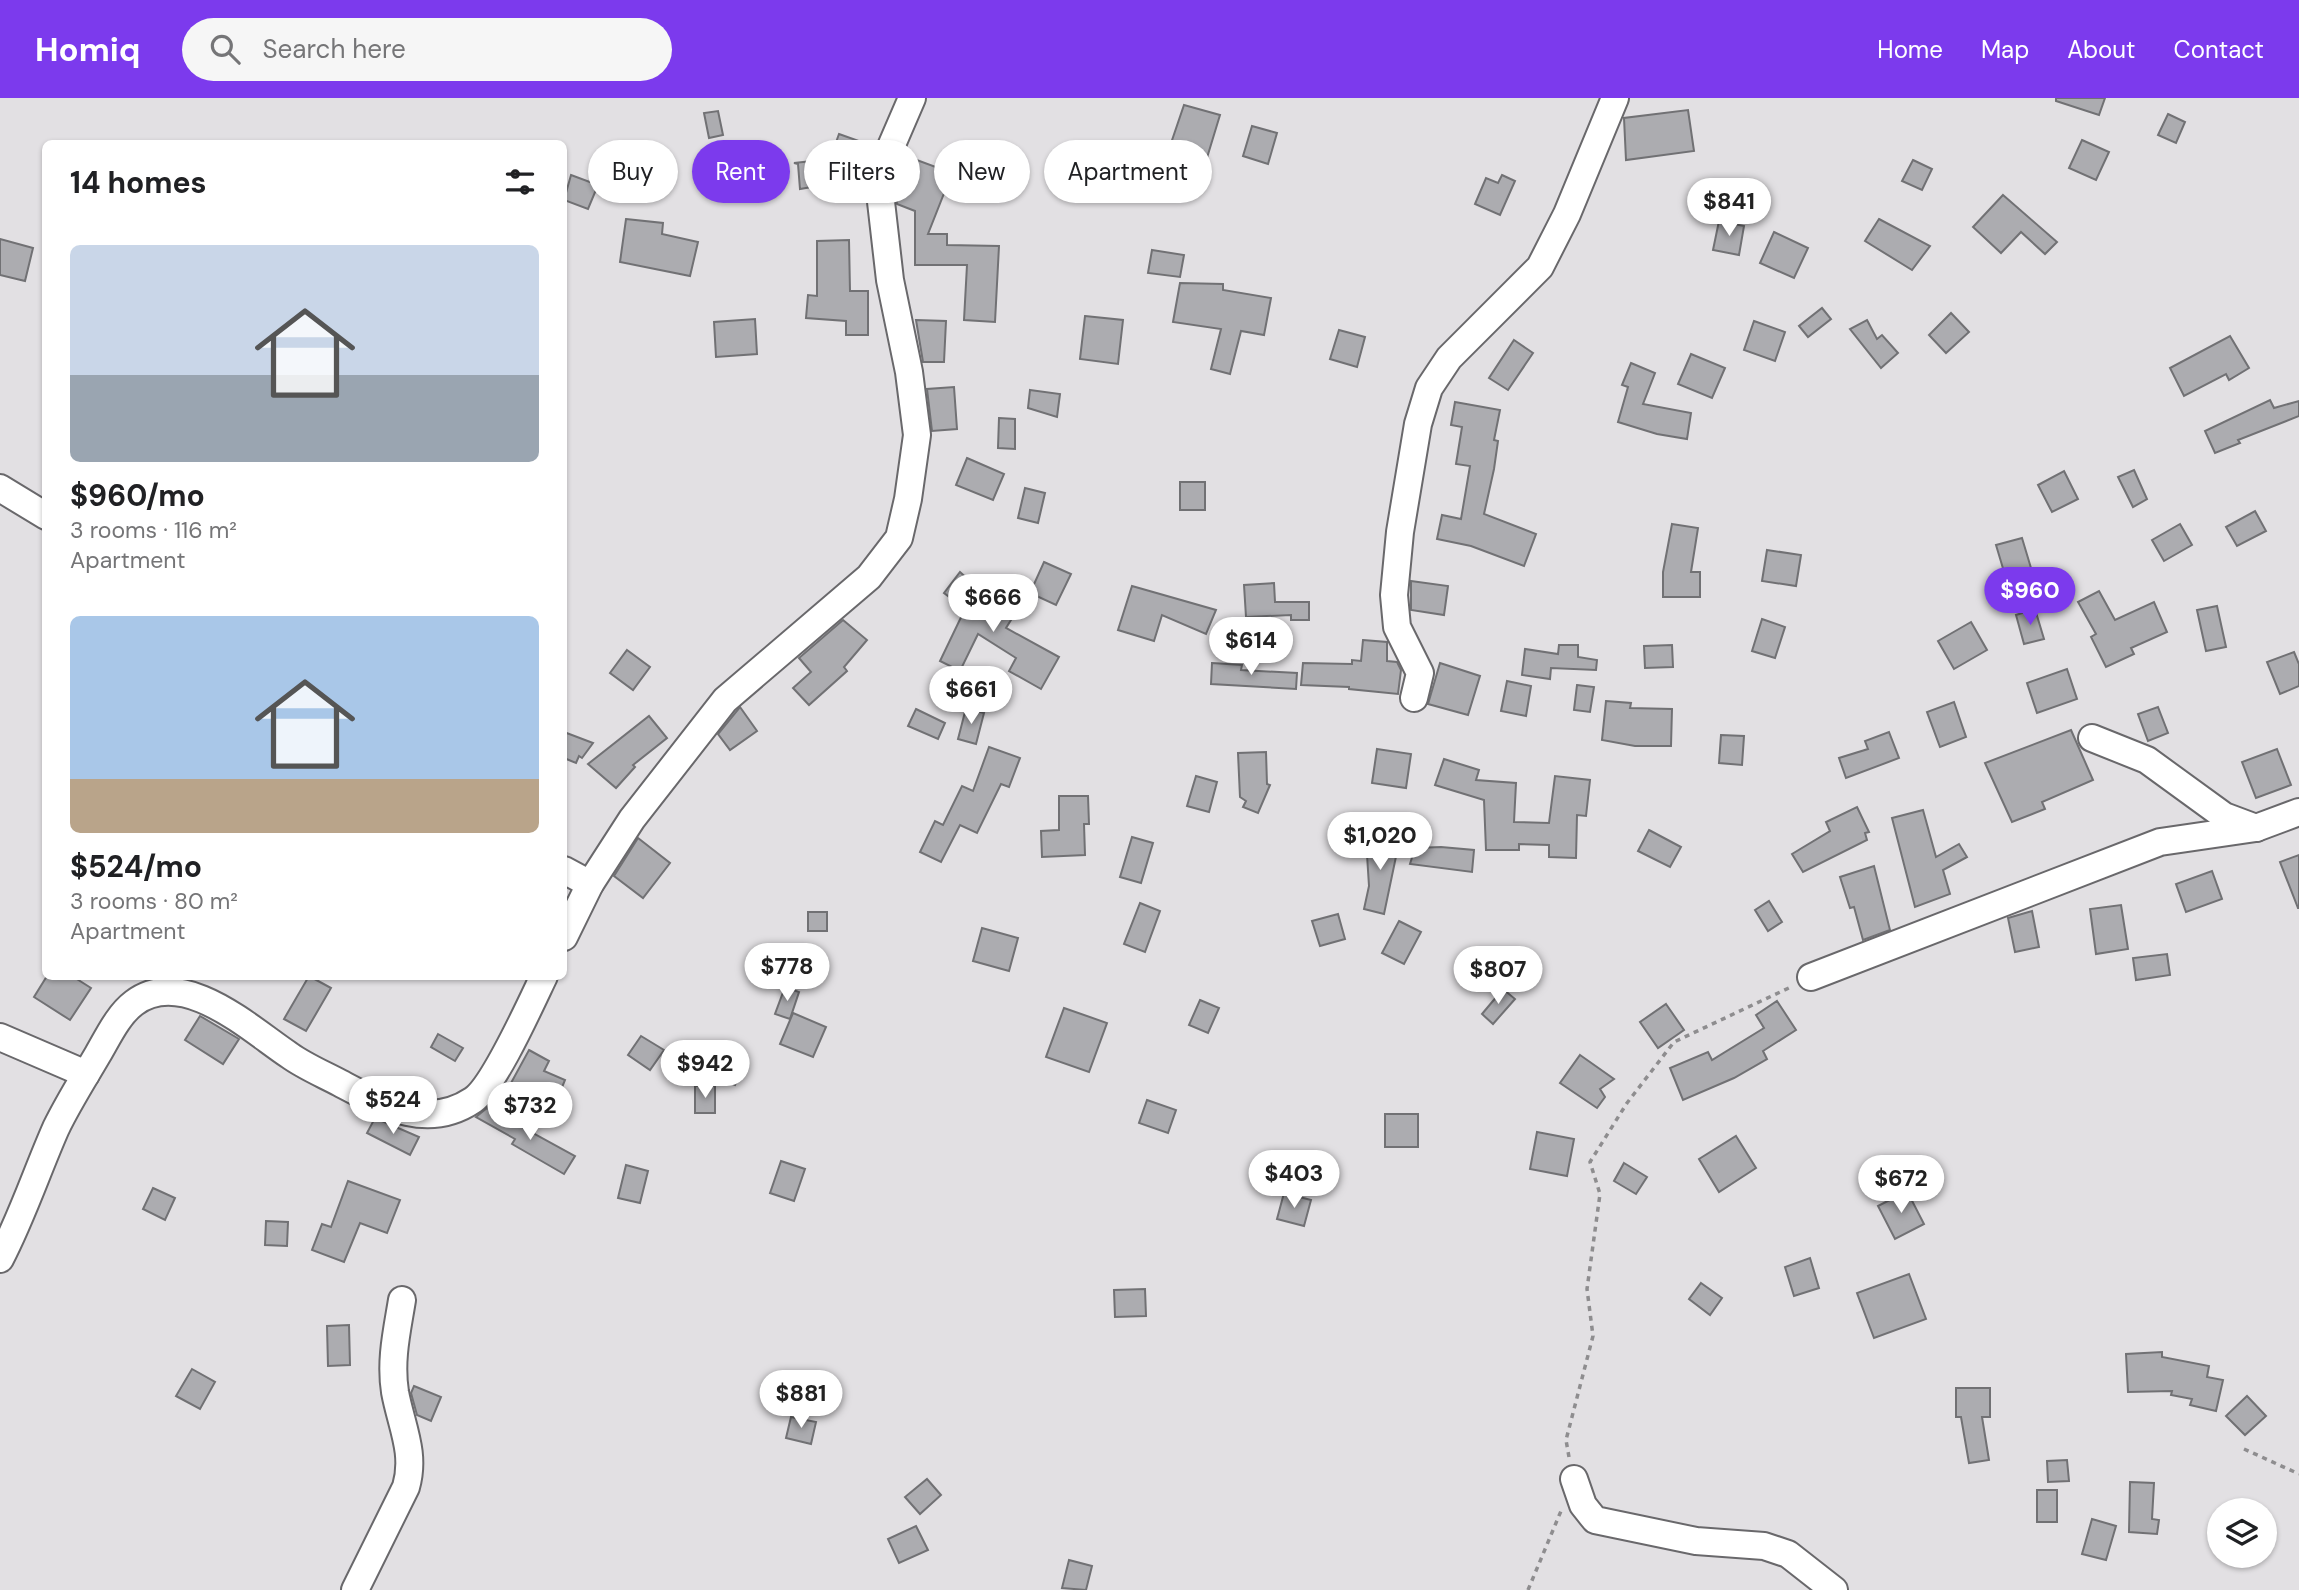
<!DOCTYPE html>
<html lang="en">
<head>
<meta charset="utf-8">
<style>
	body { margin:0; font-family:"DM Sans",sans-serif; background:#f6f6f6; color:#202124; height:100vh; display:flex; flex-direction:column; font-size:26px; white-space:nowrap }
	* { box-sizing:border-box; margin:0 }
	p { font-size:23px; color:#757577 }
	.icon { flex:none; width:38px; height:38px; fill:none; stroke:currentColor; stroke-width:2; stroke-linecap:round; stroke-linejoin:round }
	.map { position:relative; flex:1; overflow:hidden }
	.side { position:absolute; left:42px; top:42px; width:525px; height:840px; display:flex; flex-direction:column; background:#fff; border-radius:10px; box-shadow:0 2px 5px #0004 }
	.side>* { flex:none }
	.top-card { position:absolute; left:588px; top:42px; width:665px; height:63px; display:flex; gap:14px }
	.fabs { position:absolute; left:2207px; top:1400px; display:grid; gap:14px }
	.fabs a { display:grid; place-items:center; width:70px; height:70px; border-radius:50%; background:#fff; box-shadow:0 2px 5px #0004; font-size:35px }
	.price { position:absolute; translate:-50% -60px; padding:0 16px; border-radius:24px; background:#fff; color:#222; font-size:23px; line-height:46px; filter:drop-shadow(0 2px 4px #0008) }
	.price::after { content:''; position:absolute; left:50%; top:42px; width:21px; height:16px; margin-left:-10px; background:inherit; clip-path:polygon(0 0,100% 0,50% 100%) }
	.price.active { background:#7c3aed; color:#fff }
	ul { padding:0; list-style:none }
	li { display:grid; align-content:center; gap:14px; height:371px; padding:0 28px }
	li span { display:grid; place-items:center; height:217px; border-radius:10px; color:#555 }
	li>.icon { margin-inline-start:auto }
	span .icon { width:126px; height:126px; fill:#fffc; stroke-width:1 }
	li b { font-size:30px }
	h2 { display:flex; justify-content:space-between; align-items:center; height:84px; padding:0 28px; font-size:30px }
	.chip { padding:0 24px; border-radius:32px; background:#fff; box-shadow:0 2px 5px #0004; font-size:24px; line-height:63px }
	.chip.active { background:#7c3aed; color:#fff }
	header { display:flex; align-items:center; gap:42px; box-sizing:border-box; height:98px; padding:0 35px; background:#7c3aed; color:#fff }
	header strong { font-size:33px }
	nav { display:flex; gap:38px; margin-inline-start:auto; font-size:24px }
	.search { width:490px; height:63px; background:#f6f6f6; display:flex; align-items:center; gap:18px; box-sizing:border-box; padding:0 24px; border-radius:38px; color:#757577; font-size:26px }
	.map>svg:first-child { display:block }
</style>
</head>
<body>
<header>
<strong>Homiq</strong>
<div class="search"><svg class="icon" aria-label="search" viewBox="0 0 24 24"><circle cx="10" cy="10" r="6"/><path d="M15 15l6 6"/></svg>Search here</div>
<nav><a>Home</a><a>Map</a><a>About</a><a>Contact</a></nav>
</header>
<div class="map">
<svg width="2299" height="1492" viewBox="0 0 2299 1492">
	<rect width="100%" height="100%" fill="#e2e0e3"/>
	<g fill="#acacb0" stroke="#717174" stroke-width="2">
		<polygon points="2056,0 2105,0 2099,17 2056,3"/>
		<polygon points="1184,7 1220,17 1206,63 1187,58 1185,80 1165,78 1167,57"/>
		<polygon points="1688,12 1694,53 1626,62 1624,20"/>
		<polygon points="718,13 723,37 709,40 704,15"/>
		<polygon points="2168,16 2185,24 2176,45 2158,37"/>
		<polygon points="1252,28 1277,35 1268,66 1243,58"/>
		<polygon points="839,36 873,48 858,88 817,73 818,88 800,91 798,66 794,65 830,61"/>
		<polygon points="2082,42 2109,54 2096,82 2069,70"/>
		<polygon points="906,58 952,75 928,136 947,136 947,147 999,148 995,224 964,222 967,167 915,167 915,113 897,106 896,96"/>
		<polygon points="1913,62 1932,71 1922,92 1902,83"/>
		<polygon points="571,77 598,87 588,111 564,102"/>
		<polygon points="1502,77 1515,83 1500,117 1475,106 1486,80 1498,85"/>
		<polygon points="2003,97 2057,144 2045,156 2021,134 2001,155 1973,129"/>
		<polygon points="626,121 663,125 662,136 698,144 690,178 620,164"/>
		<polygon points="1879,121 1930,148 1912,172 1865,143"/>
		<polygon points="1719,123 1744,128 1739,157 1713,152"/>
		<polygon points="1774,134 1808,150 1794,180 1760,165"/>
		<polygon points="0,141 33,150 25,183 0,177"/>
		<polygon points="849,142 850,193 868,193 868,237 846,237 846,223 806,220 808,197 817,198 817,143"/>
		<polygon points="1152,152 1184,157 1180,179 1148,175"/>
		<polygon points="1180,185 1223,186 1223,192 1271,200 1264,237 1241,233 1230,276 1211,271 1221,231 1173,224"/>
		<polygon points="1822,210 1831,221 1808,239 1799,228"/>
		<polygon points="1951,215 1969,234 1946,255 1929,237"/>
		<polygon points="1085,218 1123,222 1118,266 1080,261"/>
		<polygon points="755,221 757,256 716,259 714,224"/>
		<polygon points="916,222 946,223 944,264 923,264"/>
		<polygon points="1867,222 1877,241 1882,237 1898,255 1881,270 1850,231"/>
		<polygon points="1754,223 1785,234 1775,263 1744,252"/>
		<polygon points="1339,232 1365,239 1357,269 1330,261"/>
		<polygon points="2230,238 2249,270 2229,282 2226,276 2184,298 2170,270"/>
		<polygon points="1514,242 1533,255 1508,292 1489,280"/>
		<polygon points="1691,256 1725,270 1712,300 1678,286"/>
		<polygon points="1631,265 1655,275 1643,306 1691,315 1687,341 1657,336 1618,324 1628,289 1622,287"/>
		<polygon points="954,289 957,331 932,333 927,291"/>
		<polygon points="1030,292 1060,296 1057,319 1028,310"/>
		<polygon points="2270,302 2274,310 2299,303 2299,318 2238,342 2240,345 2215,355 2205,333"/>
		<polygon points="1455,304 1500,312 1494,342 1498,343 1494,371 1484,416 1536,436 1524,468 1471,448 1437,441 1442,417 1461,421 1470,368 1456,366 1462,329 1451,327"/>
		<polygon points="999,320 1015,321 1015,351 998,350"/>
		<polygon points="967,360 1004,376 993,402 956,387"/>
		<polygon points="2134,372 2147,401 2133,409 2118,379"/>
		<polygon points="2064,373 2078,401 2052,414 2038,387"/>
		<rect x="1180" y="384" width="25" height="28"/>
		<polygon points="1025,390 1045,395 1038,425 1018,420"/>
		<polygon points="2255,413 2266,433 2237,448 2226,429"/>
		<polygon points="1672,426 1698,430 1691,474 1700,474 1700,499 1663,499 1663,474"/>
		<polygon points="2180,426 2192,447 2164,463 2152,442"/>
		<polygon points="2022,440 2031,470 2005,477 1996,447"/>
		<polygon points="1767,452 1801,457 1796,488 1762,483"/>
		<polygon points="1044,464 1071,476 1056,507 1030,495"/>
		<polygon points="960,474 973,486 1016,514 1006,530 1059,559 1041,591 1009,573 1016,560 978,536 960,573 940,563 965,511 944,495"/>
		<polygon points="1411,483 1448,488 1444,517 1411,512"/>
		<polygon points="1274,485 1275,504 1309,504 1309,522 1291,522 1291,517 1246,519 1244,487"/>
		<polygon points="1132,488 1216,512 1206,536 1162,517 1154,543 1118,532"/>
		<polygon points="2099,493 2115,522 2154,504 2167,534 2131,550 2134,556 2106,569 2091,539 2096,536 2078,504"/>
		<polygon points="2217,508 2226,549 2206,553 2197,512"/>
		<polygon points="2035,511 2044,541 2024,546 2016,517"/>
		<polygon points="1762,521 1785,529 1775,560 1752,553"/>
		<polygon points="843,522 867,542 844,569 847,573 809,607 793,590 811,574 799,560"/>
		<polygon points="1971,524 1987,552 1954,571 1938,543"/>
		<polygon points="1363,542 1387,544 1387,563 1397,564 1401,572 1398,596 1349,591 1349,589 1301,587 1303,565 1352,566 1352,562 1361,563"/>
		<polygon points="1559,547 1578,547 1578,559 1597,562 1596,572 1551,570 1550,581 1522,577 1525,551 1558,556"/>
		<polygon points="1672,547 1673,569 1645,570 1644,548"/>
		<polygon points="627,552 650,569 633,592 610,575"/>
		<polygon points="2294,554 2299,566 2299,588 2280,596 2267,564"/>
		<polygon points="1212,565 1242,567 1241,572 1297,575 1296,591 1211,586"/>
		<polygon points="1440,565 1480,578 1468,617 1428,606"/>
		<polygon points="2067,571 2077,601 2037,615 2027,585"/>
		<polygon points="1507,583 1531,588 1526,618 1501,613"/>
		<polygon points="1577,587 1594,589 1590,614 1574,612"/>
		<polygon points="1606,603 1631,605 1630,610 1672,611 1671,648 1635,648 1602,642"/>
		<polygon points="1954,604 1966,639 1940,649 1927,614"/>
		<polygon points="740,609 757,633 730,652 718,636"/>
		<polygon points="2158,609 2168,635 2148,643 2138,616"/>
		<polygon points="966,610 984,615 976,646 958,641"/>
		<polygon points="916,611 945,625 938,641 908,628"/>
		<polygon points="649,618 667,640 633,667 635,669 616,690 588,666"/>
		<polygon points="2071,632 2093,682 2042,704 2045,711 2012,724 1985,665"/>
		<polygon points="564,634 593,645 582,660 579,658 576,665 564,660"/>
		<polygon points="1889,634 1899,660 1846,680 1839,660 1868,651 1865,643"/>
		<polygon points="1721,637 1744,638 1742,667 1719,665"/>
		<polygon points="989,649 1020,660 1009,689 1001,686 977,735 960,727 941,764 920,754 935,723 943,727 962,688 973,693"/>
		<polygon points="1377,651 1411,656 1406,690 1372,685"/>
		<polygon points="2277,651 2291,687 2256,700 2242,664"/>
		<polygon points="1266,654 1267,686 1270,687 1258,715 1243,709 1246,703 1240,699 1238,655"/>
		<polygon points="1444,661 1479,672 1476,682 1516,685 1514,724 1549,725 1555,678 1590,682 1586,718 1577,717 1576,760 1549,759 1549,747 1519,746 1519,752 1486,752 1484,702 1435,687"/>
		<polygon points="1196,678 1217,684 1209,714 1187,708"/>
		<polygon points="1059,698 1088,698 1089,726 1084,726 1085,757 1042,759 1041,733 1059,732"/>
		<polygon points="1857,709 1869,734 1865,735 1867,742 1803,774 1792,756 1830,733 1826,724"/>
		<polygon points="1923,712 1936,759 1959,746 1967,759 1943,772 1950,796 1915,809 1892,720"/>
		<polygon points="1649,732 1681,749 1670,769 1638,753"/>
		<polygon points="1132,739 1153,745 1141,785 1120,779"/>
		<polygon points="1394,739 1395,749 1398,749 1384,816 1364,811 1369,788 1366,741"/>
		<polygon points="638,740 670,765 643,800 614,778"/>
		<polygon points="1441,749 1474,752 1472,774 1410,766 1415,750"/>
		<polygon points="2299,757 2299,810 2298,810 2280,764"/>
		<polygon points="1874,768 1890,832 1863,842 1854,809 1850,810 1840,779"/>
		<polygon points="2212,773 2222,801 2186,814 2176,786"/>
		<polygon points="1769,803 1782,824 1768,833 1755,812"/>
		<polygon points="1140,805 1160,813 1145,854 1124,846"/>
		<polygon points="2121,807 2128,851 2096,856 2090,811"/>
		<polygon points="2032,813 2039,849 2015,854 2008,820"/>
		<rect x="808" y="814" width="19" height="19"/>
		<polygon points="1338,816 1345,841 1320,848 1312,823"/>
		<polygon points="1399,823 1421,834 1404,866 1382,855"/>
		<polygon points="982,830 1018,840 1009,873 973,863"/>
		<polygon points="2167,856 2170,877 2136,882 2133,860"/>
		<polygon points="47,878 72,878 91,890 70,922 34,899"/>
		<polygon points="309,878 331,890 306,933 284,921"/>
		<polygon points="785,889 799,894 790,921 775,916"/>
		<polygon points="1503,891 1515,901 1493,926 1482,916"/>
		<polygon points="1200,902 1219,910 1208,935 1189,927"/>
		<polygon points="1777,903 1796,932 1763,953 1767,961 1734,980 1683,1002 1670,970 1708,954 1712,962 1764,930 1756,917"/>
		<polygon points="1666,906 1684,932 1658,950 1640,924"/>
		<polygon points="1064,910 1107,925 1089,974 1046,959"/>
		<polygon points="793,915 826,929 813,959 780,946"/>
		<polygon points="200,918 239,941 223,966 185,942"/>
		<polygon points="438,936 463,950 455,963 431,949"/>
		<polygon points="641,938 664,952 650,972 628,957"/>
		<polygon points="723,951 746,961 735,987 712,977"/>
		<polygon points="529,952 549,963 544,973 565,982 556,1004 511,985"/>
		<polygon points="1580,957 1614,981 1600,991 1605,999 1597,1010 1560,985"/>
		<rect x="695" y="988" width="20" height="27"/>
		<polygon points="1147,1002 1176,1012 1168,1035 1139,1025"/>
		<polygon points="487,1010 575,1058 564,1076 512,1046 515,1041 476,1019"/>
		<rect x="1385" y="1016" width="33" height="33"/>
		<polygon points="375,1020 419,1039 410,1057 367,1035"/>
		<polygon points="1537,1034 1574,1041 1567,1078 1530,1071"/>
		<polygon points="1736,1038 1756,1070 1719,1094 1699,1061"/>
		<polygon points="781,1063 805,1071 794,1103 770,1095"/>
		<polygon points="1624,1065 1647,1079 1636,1096 1614,1083"/>
		<polygon points="626,1067 648,1073 640,1105 618,1100"/>
		<polygon points="348,1083 400,1102 387,1135 360,1125 344,1164 312,1152 322,1126 331,1129"/>
		<polygon points="153,1090 175,1100 165,1122 143,1111"/>
		<polygon points="1907,1093 1924,1126 1895,1141 1878,1108"/>
		<polygon points="1284,1095 1311,1102 1304,1128 1277,1121"/>
		<polygon points="266,1123 288,1124 287,1148 265,1147"/>
		<polygon points="1810,1160 1819,1190 1794,1198 1785,1169"/>
		<polygon points="1909,1176 1926,1221 1874,1240 1857,1195"/>
		<polygon points="1701,1185 1722,1200 1710,1217 1689,1201"/>
		<polygon points="1145,1191 1146,1218 1115,1219 1114,1192"/>
		<polygon points="349,1227 350,1267 328,1268 327,1228"/>
		<polygon points="2162,1254 2162,1259 2209,1268 2207,1279 2223,1282 2216,1313 2190,1307 2192,1301 2171,1297 2172,1293 2128,1294 2126,1256"/>
		<polygon points="192,1271 215,1284 200,1311 176,1298"/>
		<polygon points="414,1288 441,1299 431,1323 417,1317 411,1295"/>
		<polygon points="1956,1290 1990,1290 1990,1319 1982,1319 1989,1362 1969,1365 1961,1319 1956,1319"/>
		<polygon points="2247,1298 2266,1318 2245,1337 2226,1318"/>
		<polygon points="791,1319 816,1324 811,1346 786,1340"/>
		<polygon points="2067,1362 2069,1383 2048,1384 2047,1363"/>
		<polygon points="927,1381 941,1397 920,1416 905,1399"/>
		<polygon points="2130,1384 2154,1385 2152,1421 2159,1422 2157,1436 2129,1434"/>
		<rect x="2037" y="1392" width="20" height="32"/>
		<polygon points="2092,1421 2116,1428 2106,1462 2082,1456"/>
		<polygon points="916,1428 928,1452 899,1465 888,1441"/>
		<polygon points="1069,1462 1092,1468 1086,1492 1062,1490"/>
	</g>
	<g fill="none" stroke-linecap="round" stroke-linejoin="round">
		<defs>
			<g id="minor">
				<polyline points="0,390 46,418"/>
				<polyline points="1414,600 1420,575 1397,529 1394,497 1400,434 1418,326 1429,290 1449,260 1540,169 1567,116 1615,0"/>
				<polyline points="2092,640 2147,662 2224,718 2256,730 2299,714"/>
				<polyline points="564,772 590,786"/>
				<polyline points="564,839 590,786 632,721 725,602 869,479 899,440 908,401 917,337 909,274 890,182 880,95 887,58 912,0"/>
				<polyline points="1811,879 2160,744 2256,730"/>
				<polyline points="0,939 86,976"/>
				<path d="M0,1161C22,1119 37,1073 56,1030C68,1005 84,980 98,956C108,939 118,917 134,905C183,868 250,931 289,957C304,968 323,976 340,985C382,1007 427,1033 473,1002C494,988 531,905 544,878"/>
				<polyline points="1574,1381 1583,1407 1595,1422 1696,1443 1764,1448 1788,1456 1834,1492"/>
				<path d="M355,1492L406,1389C416,1355 401,1327 395,1294C390,1262 397,1233 402,1202"/>
			</g>
		</defs>
		<use href="#minor" stroke="#69686b" stroke-width="30"/>
		<g stroke="#8e8d8f" stroke-width="3.5" stroke-dasharray="5 5" stroke-linecap="butt">
			<polyline points="2244,1351 2299,1376"/>
			<polyline points="1569,1359 1566,1342 1593,1238 1587,1191 1600,1096 1590,1064 1627,1005 1674,944 1793,888"/>
			<polyline points="1528,1492 1561,1413"/>
		</g>
		<use href="#minor" stroke="#fff" stroke-width="26"/>
	</g>
</svg>
<div class="fabs">
<a><svg class="icon" aria-label="layers" viewBox="0 0 24 24"><path d="M12 4l9 5-9 5-9-5zM3 14l9 5 9-5"/></svg></a>
</div>
<b class="price" style="left:1729px;top:140px">$841</b>
<b class="price active" style="left:2030px;top:529px">$960</b>
<b class="price" style="left:993px;top:536px">$666</b>
<b class="price" style="left:1251px;top:579px">$614</b>
<b class="price" style="left:971px;top:628px">$661</b>
<b class="price" style="left:1380px;top:774px">$1,020</b>
<b class="price" style="left:787px;top:905px">$778</b>
<b class="price" style="left:1498px;top:908px">$807</b>
<b class="price" style="left:705px;top:1002px">$942</b>
<b class="price" style="left:393px;top:1038px">$524</b>
<b class="price" style="left:530px;top:1044px">$732</b>
<b class="price" style="left:1294px;top:1112px">$403</b>
<b class="price" style="left:1901px;top:1117px">$672</b>
<b class="price" style="left:801px;top:1332px">$881</b>
<div class="top-card">
<a class="chip">Buy</a>
<a class="chip active">Rent</a>
<a class="chip">Filters</a>
<a class="chip">New</a>
<a class="chip">Apartment</a>
</div>
<section class="side">
<h2>14 homes<svg class="icon" aria-label="filters" viewBox="0 0 24 24"><path d="M4 7h16M4 17h16"/><circle cx="9" cy="7" r="2"/><circle cx="15" cy="17" r="2"/></svg></h2>
<ul>
<li><span style="background:linear-gradient(#c9d6e8 60%,#9aa5b1 0)"><svg class="icon" aria-label="home" viewBox="0 0 24 24"><path d="M3 11l9-7 9 7M6 9v11h12V9"/></svg></span><div><b>$960/mo</b><p>3 rooms · 116 m²</p><p>Apartment</p></div></li>
<li><span style="background:linear-gradient(#a9c7e8 75%,#b9a48a 0)"><svg class="icon" aria-label="home" viewBox="0 0 24 24"><path d="M3 11l9-7 9 7M6 9v11h12V9"/></svg></span><div><b>$524/mo</b><p>3 rooms · 80 m²</p><p>Apartment</p></div></li>
</ul>
</section>
</div>
</body>
</html>
